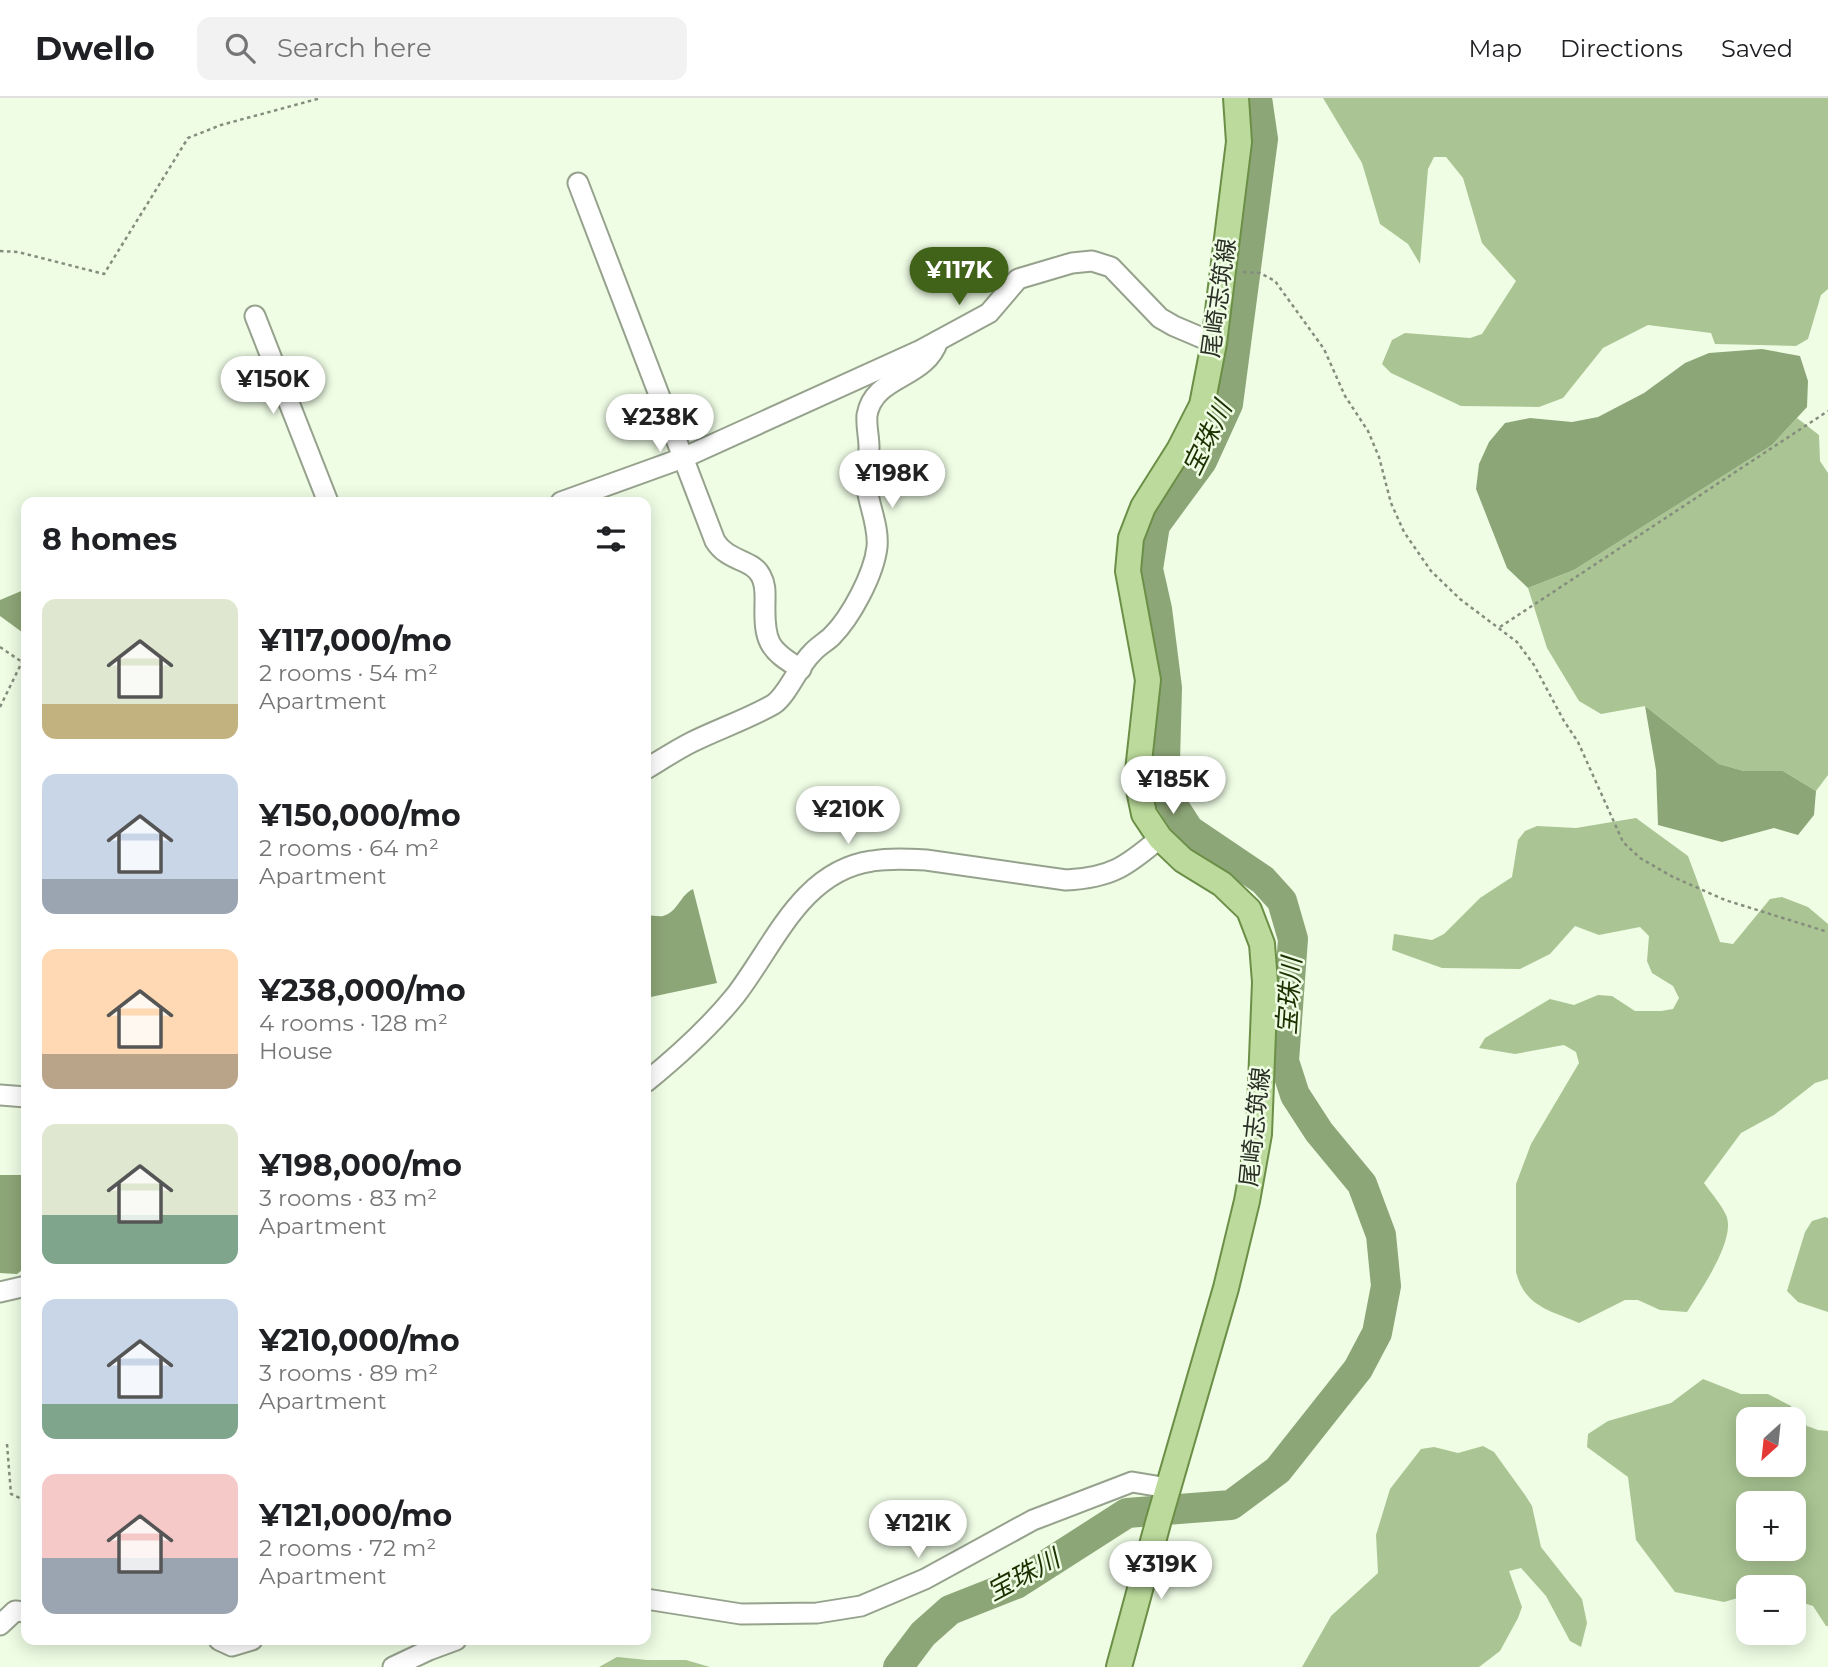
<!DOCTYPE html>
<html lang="en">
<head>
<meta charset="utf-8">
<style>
	body { margin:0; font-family:Montserrat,"Noto Sans JP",sans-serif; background:#f2f2f2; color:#202124; height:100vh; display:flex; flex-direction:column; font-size:26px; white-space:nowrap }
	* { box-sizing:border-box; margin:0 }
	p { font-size:23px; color:#757577 }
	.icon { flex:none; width:38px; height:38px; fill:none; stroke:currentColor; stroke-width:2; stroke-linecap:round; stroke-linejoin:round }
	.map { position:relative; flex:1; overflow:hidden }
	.sheet { position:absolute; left:21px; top:399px; width:630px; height:1148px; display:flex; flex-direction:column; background:#fff; border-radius:14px; box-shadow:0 4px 18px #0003 }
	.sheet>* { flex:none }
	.needle { width:46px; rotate:207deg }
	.buttons { position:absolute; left:1736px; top:1309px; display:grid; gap:14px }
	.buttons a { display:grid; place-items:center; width:70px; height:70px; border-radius:14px; background:#fff; box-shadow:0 4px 18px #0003; font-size:35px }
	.price { position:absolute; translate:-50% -60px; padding:0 16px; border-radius:24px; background:#fff; color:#222; font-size:23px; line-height:46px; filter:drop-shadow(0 2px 4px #0008) }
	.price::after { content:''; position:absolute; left:50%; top:42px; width:21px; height:16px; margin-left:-10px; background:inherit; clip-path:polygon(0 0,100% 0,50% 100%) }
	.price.selected { background:#406219; color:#fff }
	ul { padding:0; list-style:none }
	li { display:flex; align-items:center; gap:21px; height:175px; padding:0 21px }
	li span { display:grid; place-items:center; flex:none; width:196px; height:140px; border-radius:14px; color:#555 }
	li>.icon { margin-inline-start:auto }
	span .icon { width:84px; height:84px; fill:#fffc; stroke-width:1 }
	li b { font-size:30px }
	h2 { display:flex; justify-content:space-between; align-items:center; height:84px; padding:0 21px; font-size:30px }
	header { display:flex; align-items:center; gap:42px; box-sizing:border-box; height:98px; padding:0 35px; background:#fff; border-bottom:2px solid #e0e0e0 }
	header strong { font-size:33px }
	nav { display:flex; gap:38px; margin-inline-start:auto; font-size:24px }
	.search { width:490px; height:63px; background:#f2f2f2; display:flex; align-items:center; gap:18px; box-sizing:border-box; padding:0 24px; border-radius:14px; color:#757577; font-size:26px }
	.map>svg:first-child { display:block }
</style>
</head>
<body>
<header>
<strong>Dwello</strong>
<div class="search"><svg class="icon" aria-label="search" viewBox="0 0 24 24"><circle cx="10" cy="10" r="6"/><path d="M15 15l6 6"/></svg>Search here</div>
<nav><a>Map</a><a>Directions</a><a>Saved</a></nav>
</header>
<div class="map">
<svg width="1828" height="1569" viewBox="0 0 1828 1569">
	<rect width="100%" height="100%" fill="#effde5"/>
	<g fill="#aac593" fill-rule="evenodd">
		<polygon points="1323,0 1828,0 1828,191 1821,197 1808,241 1796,248 1715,246 1711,235 1648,227 1603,250 1563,300 1539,309 1461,308 1391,275 1382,266 1392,242 1405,235 1470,240 1482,236 1516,183 1482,145 1463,80 1446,59 1434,59 1428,71 1420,166 1408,146 1380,126 1362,65"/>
		<polygon points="1797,320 1819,337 1820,363 1828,375 1828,677 1816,693 1783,673 1744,673 1719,666 1645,608 1601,616 1579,603 1547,550 1528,490 1574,472 1772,347"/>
		<path d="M1636,720L1688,758L1720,844L1733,846L1770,801L1782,799L1808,809L1828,826V981L1815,985L1774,1017L1741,1035L1704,1085C1711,1095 1721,1106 1726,1117C1737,1141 1700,1193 1687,1214L1660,1212L1638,1202H1625L1579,1225C1549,1212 1525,1209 1516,1174V1086L1531,1046L1579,965L1576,954L1564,947L1515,956L1479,950L1485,940L1550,901L1574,907L1598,897L1612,898L1635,913H1661L1673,911L1679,900L1673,888L1652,875L1647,863L1649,838L1640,829L1599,837L1575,828L1550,856L1520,871L1442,870L1392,852L1394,836L1432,842L1444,836L1480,800L1512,779L1518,742L1525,733L1537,728L1576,730Z"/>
		<polygon points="1825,1119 1828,1120 1828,1214 1798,1204 1787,1193 1805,1134 1812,1123"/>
		<path d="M1703,1281L1741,1296H1768L1791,1308L1807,1328L1818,1332L1828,1333V1528H1826L1813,1508L1794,1502V1489H1748V1497L1724,1504L1675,1494L1636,1442L1628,1379L1587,1349L1588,1336L1608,1323L1671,1305ZM1748,1321H1794V1367H1748ZM1794,1405V1451H1748V1405Z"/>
		<polygon points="1483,1348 1494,1354 1525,1397 1532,1408 1541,1449 1582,1501 1587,1525 1581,1549 1570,1543 1546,1498 1521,1470 1509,1473 1522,1509 1518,1520 1500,1553 1479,1569 1302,1569 1331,1518 1378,1475 1376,1437 1390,1391 1421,1351 1434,1349 1458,1355"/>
		<polygon points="617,1559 647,1562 686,1562 710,1569 599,1569"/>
	</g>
	<g fill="#8da677">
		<polygon points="1762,251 1800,258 1808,283 1807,309 1772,347 1574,472 1528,490 1507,470 1476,391 1479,366 1489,344 1505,325 1530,320 1572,324 1598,319 1644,295 1685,265 1709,255"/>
		<polygon points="26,491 26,537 0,518 0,502"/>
		<polygon points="1645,608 1719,666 1744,673 1783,673 1816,693 1814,717 1798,737 1774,730 1722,744 1658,727 1656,672"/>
		<path d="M693,791L717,885L646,900V817C651,817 659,819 663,818C678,814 680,797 693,791Z"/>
		<polygon points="0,1077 26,1077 26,1169 17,1176 0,1175"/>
	</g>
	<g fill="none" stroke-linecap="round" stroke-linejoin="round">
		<polyline stroke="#8da677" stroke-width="30" points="898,1569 923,1536 950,1512 1016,1486 1127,1415 1231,1407 1278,1372 1358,1271 1377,1235 1386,1188 1381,1137 1362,1086 1319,1034 1295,997 1284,963 1293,841 1282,803 1263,782 1189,732 1169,701 1165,663 1167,590 1157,511 1148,471 1155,427 1202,363 1228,306 1263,41 1257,0"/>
		<defs>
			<g id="minor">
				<path d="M578,85L715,443C728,464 753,461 761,478C766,487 765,496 765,505C764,543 768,552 801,571"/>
				<polyline points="255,218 328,404"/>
				<polyline points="561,404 683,360 919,253 989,215 1018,181 1072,165 1092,163 1111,169 1160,220 1174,228 1214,245"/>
				<path d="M646,671C661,662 676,652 692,644C718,631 748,621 774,606C788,596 799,567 812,555C818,548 826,544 832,538C851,519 874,476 877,449C879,430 870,410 867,391C864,377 869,364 869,349C869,339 866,328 867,317C874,277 925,282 938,243"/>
				<path d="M646,984C678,958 709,930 735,898C774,848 801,773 872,763C890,760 908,761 926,762L1066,782C1111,780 1127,768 1160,740"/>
				<polyline points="0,997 26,999"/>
				<polyline points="0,1194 26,1188"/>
				<polyline points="646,1501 741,1516 817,1515 861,1508 925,1481 1033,1422 1132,1384 1168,1390"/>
				<polyline points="0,1527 15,1513 26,1514"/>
				<polyline points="219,1542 232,1548 252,1542"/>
				<polyline points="393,1569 429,1552 456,1542"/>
			</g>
			<polyline id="major" points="1119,1569 1158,1425 1226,1190 1247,1103 1259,1036 1265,884 1262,846 1249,812 1222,786 1183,762 1160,740 1144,716 1137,682 1148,582 1128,473 1131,440 1143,409 1179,352 1202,307 1214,245 1239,44 1236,0"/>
		</defs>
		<use href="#minor" stroke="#96a28d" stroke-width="23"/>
		<use href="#major" stroke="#6b8f47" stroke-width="28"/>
		<g stroke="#858e7e" stroke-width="2.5" stroke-dasharray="3.5 3.5" stroke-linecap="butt">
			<polyline points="0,153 18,154 104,176 188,40 221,27 321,0"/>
			<polyline points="1243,174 1260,175 1275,183 1324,251 1345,298 1368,333 1379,359 1391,405 1404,434 1431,473 1460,501 1517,544 1534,567 1564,623 1578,644 1623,744 1640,760 1673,779 1725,802 1828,834"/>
			<polyline points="1500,529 1828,313"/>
			<polyline points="0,549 22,564"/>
			<polyline points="0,609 22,564 26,565"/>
			<polyline points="7,1346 11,1396 26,1403"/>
		</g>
		<use href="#minor" stroke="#fff" stroke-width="19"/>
		<use href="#major" stroke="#bbda9b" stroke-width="24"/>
	</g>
	<g text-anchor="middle" stroke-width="5" stroke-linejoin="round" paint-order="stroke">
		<g font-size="24" fill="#2a2f26" stroke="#effde5">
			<text transform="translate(1219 200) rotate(-82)" y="8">尾崎志筑線</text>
			<text transform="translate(1255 1029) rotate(-84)" y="8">尾崎志筑線</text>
		</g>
		<g font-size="26" font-style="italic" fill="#1b3200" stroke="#effde5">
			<text transform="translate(1207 340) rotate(-64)" y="9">宝珠川</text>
			<text transform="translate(1289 898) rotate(-86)" y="9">宝珠川</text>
			<text transform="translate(1023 1477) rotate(-28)" y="9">宝珠川</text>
		</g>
	</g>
</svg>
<div class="buttons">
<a><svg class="needle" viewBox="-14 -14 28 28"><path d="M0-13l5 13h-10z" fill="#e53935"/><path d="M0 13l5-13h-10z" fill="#757577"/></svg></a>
<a>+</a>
<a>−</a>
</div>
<b class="price selected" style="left:959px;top:209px">¥117K</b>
<b class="price" style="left:273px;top:318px">¥150K</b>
<b class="price" style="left:660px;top:356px">¥238K</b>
<b class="price" style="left:892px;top:412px">¥198K</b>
<b class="price" style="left:1173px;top:718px">¥185K</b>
<b class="price" style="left:848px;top:748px">¥210K</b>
<b class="price" style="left:918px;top:1462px">¥121K</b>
<b class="price" style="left:1161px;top:1503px">¥319K</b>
<section class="sheet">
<h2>8 homes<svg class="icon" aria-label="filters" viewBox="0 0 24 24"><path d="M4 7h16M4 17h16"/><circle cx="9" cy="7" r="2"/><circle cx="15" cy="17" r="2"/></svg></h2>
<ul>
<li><span style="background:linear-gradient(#dfe7d0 75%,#c2b280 0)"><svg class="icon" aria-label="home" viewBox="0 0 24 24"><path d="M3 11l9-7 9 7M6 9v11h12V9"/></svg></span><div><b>¥117,000/mo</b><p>2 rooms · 54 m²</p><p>Apartment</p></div></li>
<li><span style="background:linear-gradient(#c9d6e8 75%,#9aa5b1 0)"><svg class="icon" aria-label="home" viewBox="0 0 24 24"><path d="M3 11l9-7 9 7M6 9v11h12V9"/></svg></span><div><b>¥150,000/mo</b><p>2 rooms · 64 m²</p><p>Apartment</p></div></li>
<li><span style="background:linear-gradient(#ffd9b3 75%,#b9a48a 0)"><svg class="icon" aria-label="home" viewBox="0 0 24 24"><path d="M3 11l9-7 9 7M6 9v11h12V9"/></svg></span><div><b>¥238,000/mo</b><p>4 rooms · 128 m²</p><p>House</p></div></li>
<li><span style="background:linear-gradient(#dfe7d0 65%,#7fa58c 0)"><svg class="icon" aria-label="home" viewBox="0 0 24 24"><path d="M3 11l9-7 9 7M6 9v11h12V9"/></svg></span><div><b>¥198,000/mo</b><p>3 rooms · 83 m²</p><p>Apartment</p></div></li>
<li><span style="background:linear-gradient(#c9d6e8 75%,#7fa58c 0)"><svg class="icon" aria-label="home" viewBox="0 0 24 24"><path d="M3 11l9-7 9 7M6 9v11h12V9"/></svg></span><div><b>¥210,000/mo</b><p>3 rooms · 89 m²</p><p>Apartment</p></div></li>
<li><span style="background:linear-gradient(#f6c9c9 60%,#9aa5b1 0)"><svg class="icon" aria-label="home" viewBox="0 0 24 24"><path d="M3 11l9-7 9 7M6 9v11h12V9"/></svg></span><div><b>¥121,000/mo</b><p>2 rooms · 72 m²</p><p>Apartment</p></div></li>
</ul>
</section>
</div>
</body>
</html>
